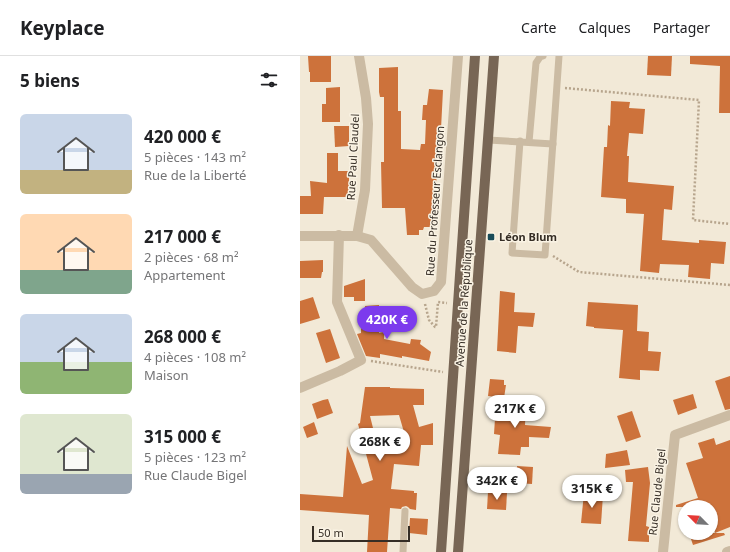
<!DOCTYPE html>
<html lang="fr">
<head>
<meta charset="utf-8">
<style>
	body { margin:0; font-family:"Noto Sans",sans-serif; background:#f2f2f2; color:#202124; height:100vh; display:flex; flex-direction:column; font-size:15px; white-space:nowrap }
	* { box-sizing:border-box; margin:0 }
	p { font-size:13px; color:#757577 }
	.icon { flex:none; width:22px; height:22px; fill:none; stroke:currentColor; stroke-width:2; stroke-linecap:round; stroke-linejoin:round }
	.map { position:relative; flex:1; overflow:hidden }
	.side { display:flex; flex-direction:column; background:#fff; width:300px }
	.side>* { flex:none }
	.needle { width:26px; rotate:294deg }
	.tools { position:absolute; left:378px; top:444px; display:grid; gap:8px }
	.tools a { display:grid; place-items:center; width:40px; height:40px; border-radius:50%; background:#fff; box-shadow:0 1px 3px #0004; font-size:20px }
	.scale { position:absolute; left:12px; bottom:10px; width:98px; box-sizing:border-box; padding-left:4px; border:2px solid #352d25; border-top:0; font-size:11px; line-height:14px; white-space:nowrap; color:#352d25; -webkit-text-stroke:3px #faf3e4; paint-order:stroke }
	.price { position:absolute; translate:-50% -34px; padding:0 9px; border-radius:14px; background:#fff; color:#222; font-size:13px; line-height:26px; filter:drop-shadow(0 1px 2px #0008) }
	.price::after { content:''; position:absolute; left:50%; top:24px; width:12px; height:9px; margin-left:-6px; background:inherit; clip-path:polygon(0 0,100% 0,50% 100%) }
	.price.on { background:#7c3aed; color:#fff }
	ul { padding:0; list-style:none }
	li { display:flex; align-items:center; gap:12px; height:100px; padding:0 20px }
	li span { display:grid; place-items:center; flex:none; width:112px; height:80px; border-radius:6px; color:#555 }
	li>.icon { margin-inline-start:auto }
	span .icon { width:48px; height:48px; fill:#fffc; stroke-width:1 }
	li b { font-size:17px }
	h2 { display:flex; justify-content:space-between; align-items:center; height:48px; padding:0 20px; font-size:17px }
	header { display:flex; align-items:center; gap:24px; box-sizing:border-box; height:56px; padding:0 20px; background:#fff; border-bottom:1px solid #e0e0e0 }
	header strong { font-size:19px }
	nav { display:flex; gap:22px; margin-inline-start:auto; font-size:14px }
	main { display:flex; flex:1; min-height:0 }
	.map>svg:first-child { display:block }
</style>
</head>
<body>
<header>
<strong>Keyplace</strong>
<nav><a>Carte</a><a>Calques</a><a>Partager</a></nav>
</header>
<main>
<section class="side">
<h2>5 biens<svg class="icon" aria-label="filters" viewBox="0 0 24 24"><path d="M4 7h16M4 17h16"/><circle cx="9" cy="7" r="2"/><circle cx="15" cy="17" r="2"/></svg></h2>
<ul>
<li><span style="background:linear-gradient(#c9d6e8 70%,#c2b280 0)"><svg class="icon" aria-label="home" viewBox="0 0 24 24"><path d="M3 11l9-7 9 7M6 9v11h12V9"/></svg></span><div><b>420 000 €</b><p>5 pièces · 143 m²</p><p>Rue de la Liberté</p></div></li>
<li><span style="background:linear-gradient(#ffd9b3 70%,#7fa58c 0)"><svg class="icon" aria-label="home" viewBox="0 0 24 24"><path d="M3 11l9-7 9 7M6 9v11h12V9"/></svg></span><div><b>217 000 €</b><p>2 pièces · 68 m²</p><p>Appartement</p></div></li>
<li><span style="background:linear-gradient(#c9d6e8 60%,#8fb573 0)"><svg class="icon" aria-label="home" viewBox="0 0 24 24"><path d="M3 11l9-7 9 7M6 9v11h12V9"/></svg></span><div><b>268 000 €</b><p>4 pièces · 108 m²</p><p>Maison</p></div></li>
<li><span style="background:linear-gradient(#dfe7d0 75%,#9aa5b1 0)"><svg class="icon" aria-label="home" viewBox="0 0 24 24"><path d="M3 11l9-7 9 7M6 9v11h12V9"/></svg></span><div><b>315 000 €</b><p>5 pièces · 123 m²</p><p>Rue Claude Bigel</p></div></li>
</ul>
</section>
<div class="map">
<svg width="430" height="496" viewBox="0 0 430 496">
	<rect width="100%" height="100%" fill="#f2e9d7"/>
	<g fill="#cd723b" fill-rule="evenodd">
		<polygon points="8,0 31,0 31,26 10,26 10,16 9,16"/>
		<polygon points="348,0 372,0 371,20 347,19"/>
		<polygon points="390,0 430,0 430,57 419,57 420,10 390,8"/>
		<polygon points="98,11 98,55 101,55 101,93 120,94 121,88 125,88 126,64 122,64 123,49 127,49 129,33 143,34 141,73 139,93 138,93 134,171 124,171 123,174 119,174 119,179 107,179 105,152 82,152 81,106 84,106 84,41 80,41 79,36 79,12"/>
		<polygon points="40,31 40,66 22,66 22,48 26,48 26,32"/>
		<polygon points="311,45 330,46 329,52 345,53 343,78 329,77 327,100 329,100 328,126 374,130 372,154 364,153 362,184 399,187 399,184 426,186 424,208 411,207 410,223 388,221 389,209 360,208 359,217 340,215 344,158 326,157 326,143 301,141 304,91 307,91 308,69 310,70"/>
		<polygon points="34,70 49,70 49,90 35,91"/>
		<polygon points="27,97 38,97 38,115 49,115 49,141 24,141 23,158 0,158 0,140 11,140 10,125 27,127"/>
		<polygon points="23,204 23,216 22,216 21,222 0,222 0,205"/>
		<polygon points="65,223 65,245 54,245 54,241 44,241 44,230"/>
		<polygon points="200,235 215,237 214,256 235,257 233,271 218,270 216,297 197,295"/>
		<polygon points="13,241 20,262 0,268 0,245"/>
		<polygon points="288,246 338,249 337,275 349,276 348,295 361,296 359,315 340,314 340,324 319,322 323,274 294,272 294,271 286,270"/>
		<polygon points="79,249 79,277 84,276 84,283 110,288 111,283 121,284 120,288 131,296 129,305 102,300 102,302 80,298 80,302 66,300 57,278 61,277 61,266 65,266 65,250"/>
		<polygon points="30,273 40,302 26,307 16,277"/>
		<polygon points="430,320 430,353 425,354 415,325"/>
		<polygon points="190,323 204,324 204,329 206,329 204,342 188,340"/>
		<path d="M65,331H90V332L124,333V349H113L119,371L133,367V389H121L119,410L94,408L91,433L114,435V437H117L116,454L110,453L108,451L106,450L102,451L101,453L90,452L87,496H67L69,459L0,454V438L43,441L47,390L62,428L73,424L58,368L60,367ZM99,359L108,390L77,388L70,360Z"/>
		<polygon points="393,338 397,352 378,359 373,344"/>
		<polygon points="28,343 33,357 17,363 12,348 23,344"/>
		<polygon points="196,347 226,349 225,369 251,371 249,382 229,381 229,391 221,391 220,399 198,398 200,379 194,378"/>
		<polygon points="332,355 341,381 326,386 317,360"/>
		<polygon points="14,366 18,378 7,382 3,371"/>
		<polygon points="414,382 416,389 430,384 430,471 415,477 424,477 425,479 393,489 389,477 415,477 411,465 411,451 376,451 376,449 398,442 386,407 403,402 398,387"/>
		<polygon points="327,394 330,409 305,412 306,398"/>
		<polygon points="217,410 233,411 232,428 216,427"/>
		<polygon points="348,411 350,427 346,470 349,471 349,486 328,485 333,426 326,426 325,414"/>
		<polygon points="188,436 207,437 206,454 187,453"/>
		<polygon points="284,437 303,439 301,468 281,467"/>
		<polygon points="110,462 128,463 127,479 109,477"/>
	</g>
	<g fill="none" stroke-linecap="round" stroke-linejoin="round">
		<g stroke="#b7a58d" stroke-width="2.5" stroke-dasharray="2 2" stroke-linecap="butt">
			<polyline points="265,32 399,44 393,164 430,168"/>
			<polyline points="253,200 279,216 430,229"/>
			<polyline points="125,248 129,264 135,271 136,271 138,246 147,247"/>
			<polyline points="71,305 143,316"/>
		</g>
		<g stroke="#cbbba3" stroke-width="7">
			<polyline points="188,84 253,88"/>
			<polyline points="220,85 212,197 245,199 259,0"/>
			<polyline points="229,86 236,7 240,1 243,0"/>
			<polyline points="103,496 105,455"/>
		</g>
		<g stroke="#cbbba3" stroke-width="10">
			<polyline points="0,180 57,180 71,184 112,231 122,238 134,235 141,226 158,0"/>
			<polyline points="57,180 65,134 68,68 66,42 59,0"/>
			<polyline points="0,332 40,315 61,304 37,246 39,179"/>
			<polyline points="363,496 375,379 430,359"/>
			<polyline points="427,496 430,495"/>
		</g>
		<g stroke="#786655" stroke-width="10">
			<polyline points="141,496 175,0"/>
			<polyline points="158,496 194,0"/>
		</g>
	</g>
	<rect fill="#194c59" stroke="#faf3e4" stroke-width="1.5" x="187" y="177" width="8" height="8" rx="2"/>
	<g text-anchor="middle" stroke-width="3" stroke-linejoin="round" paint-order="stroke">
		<g font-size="11" fill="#352d25" stroke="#faf3e4">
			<text transform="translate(53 101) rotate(-87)" y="4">Rue Paul Claudel</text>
			<text transform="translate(135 145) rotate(-86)" y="4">Rue du Professeur Esclangon</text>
			<text transform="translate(164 247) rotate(-86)" y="4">Avenue de la République</text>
			<text transform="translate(357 436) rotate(-84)" y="4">Rue Claude Bigel</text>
		</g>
		<g font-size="11" font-weight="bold" fill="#352d25" stroke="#faf3e4" text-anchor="start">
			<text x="199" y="185">Léon Blum</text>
		</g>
	</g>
</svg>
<div class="tools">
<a><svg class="needle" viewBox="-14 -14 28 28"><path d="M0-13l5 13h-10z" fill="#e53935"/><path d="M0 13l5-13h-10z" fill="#757577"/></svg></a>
</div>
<div class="scale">50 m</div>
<b class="price on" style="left:87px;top:284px">420K €</b>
<b class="price" style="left:215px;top:373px">217K €</b>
<b class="price" style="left:80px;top:406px">268K €</b>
<b class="price" style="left:197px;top:445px">342K €</b>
<b class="price" style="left:292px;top:453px">315K €</b>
</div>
</main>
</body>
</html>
